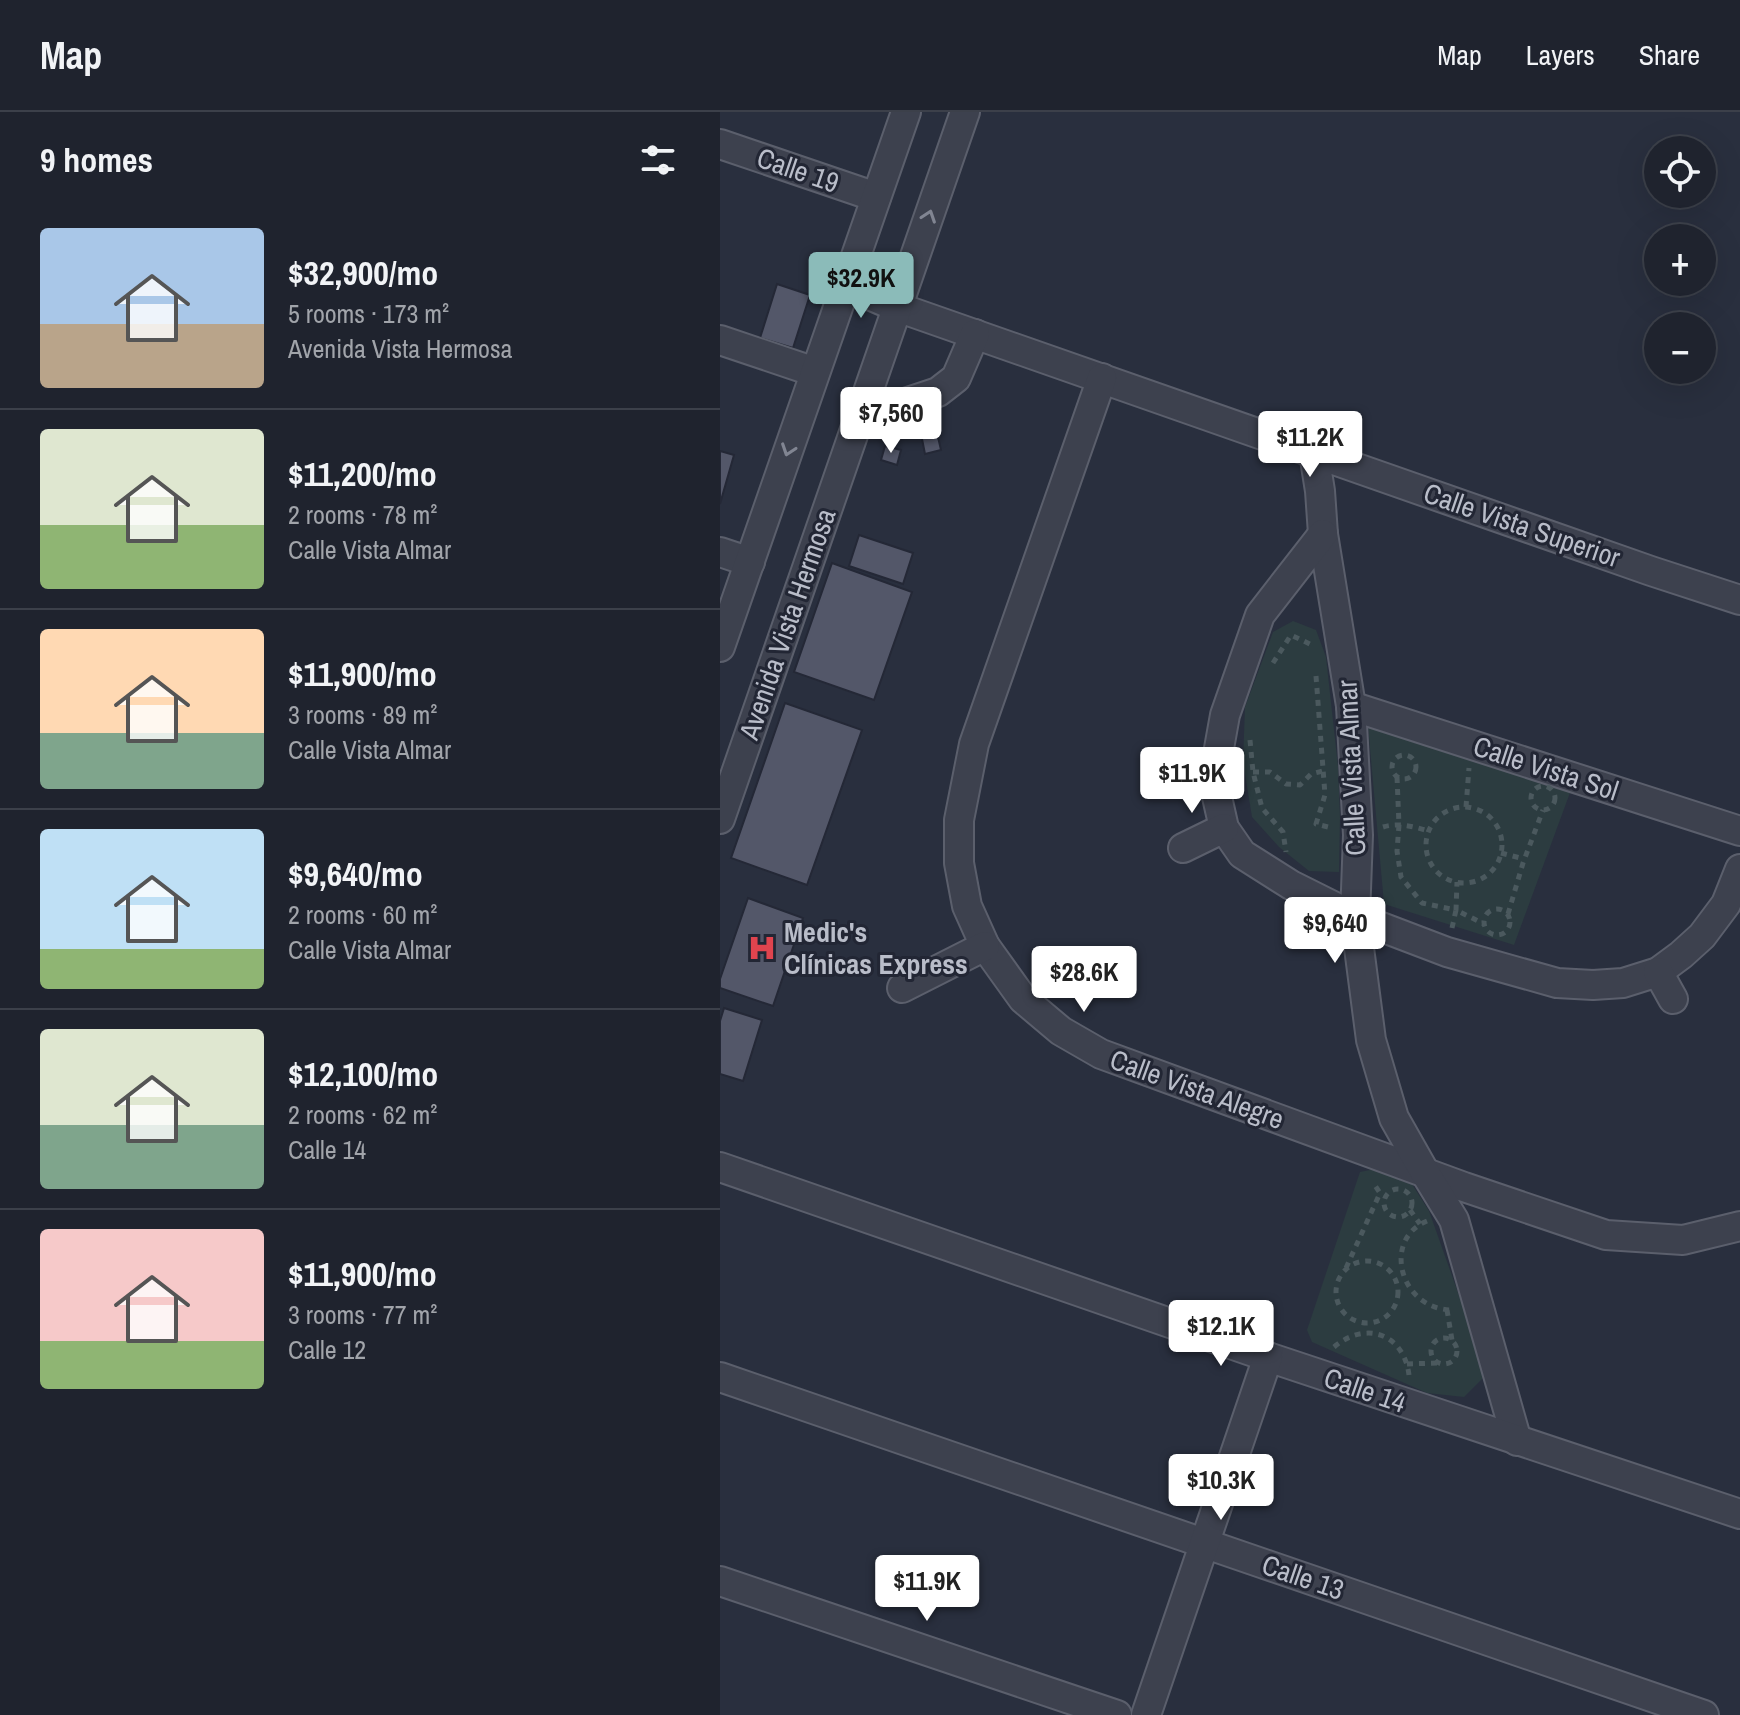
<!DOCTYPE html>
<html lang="en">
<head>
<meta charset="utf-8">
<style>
	body { margin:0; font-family:"Archivo Narrow",sans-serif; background:#2c2f3a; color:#f1f3f6; height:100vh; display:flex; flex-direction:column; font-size:30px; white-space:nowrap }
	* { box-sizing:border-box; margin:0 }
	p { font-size:26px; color:#a1a4aa }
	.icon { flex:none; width:44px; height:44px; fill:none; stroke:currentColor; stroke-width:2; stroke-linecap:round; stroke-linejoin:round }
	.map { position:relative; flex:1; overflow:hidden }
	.side { display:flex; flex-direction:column; background:#1f232e; width:720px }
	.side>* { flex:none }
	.fabs { position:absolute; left:924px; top:24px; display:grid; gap:16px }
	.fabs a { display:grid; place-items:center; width:72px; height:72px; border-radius:50%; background:#1f232e; box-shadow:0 8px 32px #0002,0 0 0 2px #3c404a; font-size:40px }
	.price { position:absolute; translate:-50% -68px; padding:0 18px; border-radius:8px; background:#fff; color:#222; font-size:26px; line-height:52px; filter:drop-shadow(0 2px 4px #0008) }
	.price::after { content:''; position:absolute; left:50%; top:48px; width:24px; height:18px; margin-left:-12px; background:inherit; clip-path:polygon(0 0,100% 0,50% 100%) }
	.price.current { background:#8bbbb9; color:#111 }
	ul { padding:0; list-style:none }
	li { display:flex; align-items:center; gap:24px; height:200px; padding:0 40px }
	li+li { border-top:2px solid #3c404a }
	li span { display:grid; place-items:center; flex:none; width:224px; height:160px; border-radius:8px; color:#555 }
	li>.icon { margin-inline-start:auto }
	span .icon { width:96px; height:96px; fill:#fffc; stroke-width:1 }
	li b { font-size:34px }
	h2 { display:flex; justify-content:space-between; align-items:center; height:96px; padding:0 40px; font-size:34px }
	header { display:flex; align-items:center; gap:48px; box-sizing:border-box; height:112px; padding:0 40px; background:#1f232e; border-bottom:2px solid #3c404a }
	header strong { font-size:38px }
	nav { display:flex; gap:44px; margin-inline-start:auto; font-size:28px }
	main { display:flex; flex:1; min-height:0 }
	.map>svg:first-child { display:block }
</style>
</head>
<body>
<header>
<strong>Map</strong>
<nav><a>Map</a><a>Layers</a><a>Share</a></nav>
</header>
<main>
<section class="side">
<h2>9 homes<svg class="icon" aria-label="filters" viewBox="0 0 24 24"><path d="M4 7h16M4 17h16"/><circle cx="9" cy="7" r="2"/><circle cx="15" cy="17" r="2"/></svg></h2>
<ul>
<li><span style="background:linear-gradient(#a9c7e8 60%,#b9a48a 0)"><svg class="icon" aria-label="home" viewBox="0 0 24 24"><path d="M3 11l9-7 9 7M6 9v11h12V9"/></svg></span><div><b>$32,900/mo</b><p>5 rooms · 173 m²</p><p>Avenida Vista Hermosa</p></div></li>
<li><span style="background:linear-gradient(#dfe7d0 60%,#8fb573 0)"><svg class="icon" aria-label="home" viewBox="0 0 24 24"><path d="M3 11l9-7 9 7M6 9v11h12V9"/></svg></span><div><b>$11,200/mo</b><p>2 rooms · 78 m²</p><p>Calle Vista Almar</p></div></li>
<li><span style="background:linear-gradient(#ffd9b3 65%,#7fa58c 0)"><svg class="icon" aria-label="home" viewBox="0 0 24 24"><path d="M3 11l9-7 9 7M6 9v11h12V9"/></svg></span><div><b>$11,900/mo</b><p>3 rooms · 89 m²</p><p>Calle Vista Almar</p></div></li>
<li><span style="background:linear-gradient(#bfe0f5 75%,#8fb573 0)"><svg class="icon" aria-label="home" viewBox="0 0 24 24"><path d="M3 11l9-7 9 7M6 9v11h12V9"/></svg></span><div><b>$9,640/mo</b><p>2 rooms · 60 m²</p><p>Calle Vista Almar</p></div></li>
<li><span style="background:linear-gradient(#dfe7d0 60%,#7fa58c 0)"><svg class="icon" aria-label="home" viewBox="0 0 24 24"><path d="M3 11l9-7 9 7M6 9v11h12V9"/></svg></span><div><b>$12,100/mo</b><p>2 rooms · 62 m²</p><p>Calle 14</p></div></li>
<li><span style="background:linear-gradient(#f6c9c9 70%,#8fb573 0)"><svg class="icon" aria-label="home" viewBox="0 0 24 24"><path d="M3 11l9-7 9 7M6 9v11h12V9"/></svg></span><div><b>$11,900/mo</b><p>3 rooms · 77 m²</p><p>Calle 12</p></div></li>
</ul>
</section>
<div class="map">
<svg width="1020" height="1603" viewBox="0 0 1020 1603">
	<rect width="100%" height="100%" fill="#292f3e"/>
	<g fill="#2c3c40">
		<polygon points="573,509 596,518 606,545 618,654 620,706 619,760 589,759 559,735 532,705 523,650 525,595 553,520"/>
		<polygon points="648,614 851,678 794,833 664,792"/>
		<polygon points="660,1056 690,1069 709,1099 767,1262 744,1285 707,1281 592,1230 587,1218 640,1060"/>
	</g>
	<g fill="#535769" stroke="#242836" stroke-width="2">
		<polygon points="57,172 90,183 73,236 40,226"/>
		<polygon points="212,299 221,338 205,342 197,302"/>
		<polygon points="165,334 181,338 177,353 161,348"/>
		<polygon points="0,339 14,343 0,392"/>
		<polygon points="139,423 193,441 183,472 129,454"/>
		<polygon points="112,451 192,480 154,588 74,560"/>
		<polygon points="65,591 142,618 87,773 11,746"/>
		<polygon points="28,786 83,806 53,894 0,876 0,867"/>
		<polygon points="4,896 42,908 23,969 0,962 0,909"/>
	</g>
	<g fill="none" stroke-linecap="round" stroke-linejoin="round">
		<defs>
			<g id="minor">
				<polyline points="0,32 156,85"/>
				<polyline points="126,173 177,195 931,459 1020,488"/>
				<polyline points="0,228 95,260"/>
				<polyline points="382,266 254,632 239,708 239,751 247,794 265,834 303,887 341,919 381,942 744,1075 886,1123 963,1128 1020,1114"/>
				<polyline points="139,305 164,304 182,292 218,280 236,266 255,222"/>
				<polyline points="594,341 600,379 603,422 631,594 638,723 635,805 651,928 674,1006 704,1059 734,1108 797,1329"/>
				<polyline points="603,422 540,503 505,603 498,642 497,685 504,716 522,742 571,773 635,805 727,840 837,871 873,873 903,871 938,860 961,843 982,824 1006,792 1020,757"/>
				<polyline points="0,440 30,450"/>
				<polyline points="0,535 186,0"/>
				<polyline points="631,594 1020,719"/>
				<polyline points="0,707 245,0"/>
				<polyline points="463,736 504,716"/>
				<polyline points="938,860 953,887"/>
				<polyline points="182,876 265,834"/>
				<polyline points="0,1055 548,1245 1020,1402"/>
				<polyline points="0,1265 984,1603"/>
				<polyline points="0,1469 397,1603"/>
				<polyline points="426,1603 548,1245"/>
			</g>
		</defs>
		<use href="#minor" stroke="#5b5f6c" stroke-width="32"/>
		<g stroke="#4b595e" stroke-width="5" stroke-dasharray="6 6" stroke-linecap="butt">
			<polyline points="553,551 571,523 594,534"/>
			<polyline points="596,564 605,683 596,712 612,716"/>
			<polyline points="530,628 533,660 542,696 563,720 566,740"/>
			<circle cx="684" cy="655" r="12"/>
			<polyline points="533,660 550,660 566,672 580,673 591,662 603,659"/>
			<polyline points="677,665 679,713 677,739 681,765 702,791 736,798 737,770"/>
			<circle cx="823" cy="686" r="12"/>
			<circle cx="744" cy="733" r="38"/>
			<polyline points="746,695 749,656"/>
			<path d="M663,715C679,710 694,715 709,719"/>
			<polyline points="781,741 804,747"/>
			<circle cx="777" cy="810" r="13"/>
			<polyline points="788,802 803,751 823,698"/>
			<polyline points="732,816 736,798 764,812"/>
			<circle cx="678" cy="1091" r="14"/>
			<polyline points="690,1098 700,1112"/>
			<path d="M707,1109C662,1127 679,1197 732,1198"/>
			<circle cx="647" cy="1180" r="31"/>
			<polyline points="626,1156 660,1081 654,1072"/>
			<polyline points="727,1198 732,1228"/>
			<circle cx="724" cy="1239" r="13"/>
			<path d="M614,1235C646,1208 684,1222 689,1263"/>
			<polyline points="687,1252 717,1251"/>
		</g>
		<use href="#minor" stroke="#3d414e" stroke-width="28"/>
	</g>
	<defs><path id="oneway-chevron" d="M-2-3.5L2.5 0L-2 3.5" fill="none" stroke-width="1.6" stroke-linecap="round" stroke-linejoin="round" transform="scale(2)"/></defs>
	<g stroke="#818592">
		<use href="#oneway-chevron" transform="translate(209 104) rotate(-71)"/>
		<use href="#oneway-chevron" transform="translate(68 338) rotate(109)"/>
	</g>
	<defs>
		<symbol id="hospital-bare" viewBox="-9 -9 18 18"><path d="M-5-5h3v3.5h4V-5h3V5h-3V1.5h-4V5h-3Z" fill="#e0444e" stroke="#222634" stroke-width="2.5" paint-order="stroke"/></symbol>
	</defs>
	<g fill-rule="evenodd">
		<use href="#hospital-bare" x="22" y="816" width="40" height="40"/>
	</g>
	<g text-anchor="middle" stroke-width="6" stroke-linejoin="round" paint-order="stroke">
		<g font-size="28" fill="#b9bdc9" stroke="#222634">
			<text transform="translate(78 58) rotate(19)" y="10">Calle 19</text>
			<text transform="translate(802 413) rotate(19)" y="10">Calle Vista Superior</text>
			<text transform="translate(67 512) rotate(-71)" y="10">Avenida Vista Hermosa</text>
			<text transform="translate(631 656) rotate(-93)" y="10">Calle Vista Almar</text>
			<text transform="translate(826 656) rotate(18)" y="10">Calle Vista Sol</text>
			<text transform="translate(477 977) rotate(20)" y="10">Calle Vista Alegre</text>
			<text transform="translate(645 1278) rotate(19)" y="10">Calle 14</text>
			<text transform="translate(583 1465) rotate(19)" y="10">Calle 13</text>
		</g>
		<g font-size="28" font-weight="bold" fill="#b9bdc9" stroke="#222634" text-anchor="start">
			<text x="64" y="830">Medic's<tspan x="64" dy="32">Clínicas Express</tspan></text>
		</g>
	</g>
</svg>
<div class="fabs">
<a><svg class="icon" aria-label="locate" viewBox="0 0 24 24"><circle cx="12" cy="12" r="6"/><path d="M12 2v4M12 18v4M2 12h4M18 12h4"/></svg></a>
<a>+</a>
<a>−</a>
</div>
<b class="price current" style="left:141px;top:208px">$32.9K</b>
<b class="price" style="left:171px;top:343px">$7,560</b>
<b class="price" style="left:590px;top:367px">$11.2K</b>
<b class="price" style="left:472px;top:703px">$11.9K</b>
<b class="price" style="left:615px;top:853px">$9,640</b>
<b class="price" style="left:364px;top:902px">$28.6K</b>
<b class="price" style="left:501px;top:1256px">$12.1K</b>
<b class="price" style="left:501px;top:1410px">$10.3K</b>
<b class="price" style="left:207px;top:1511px">$11.9K</b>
</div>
</main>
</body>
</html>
